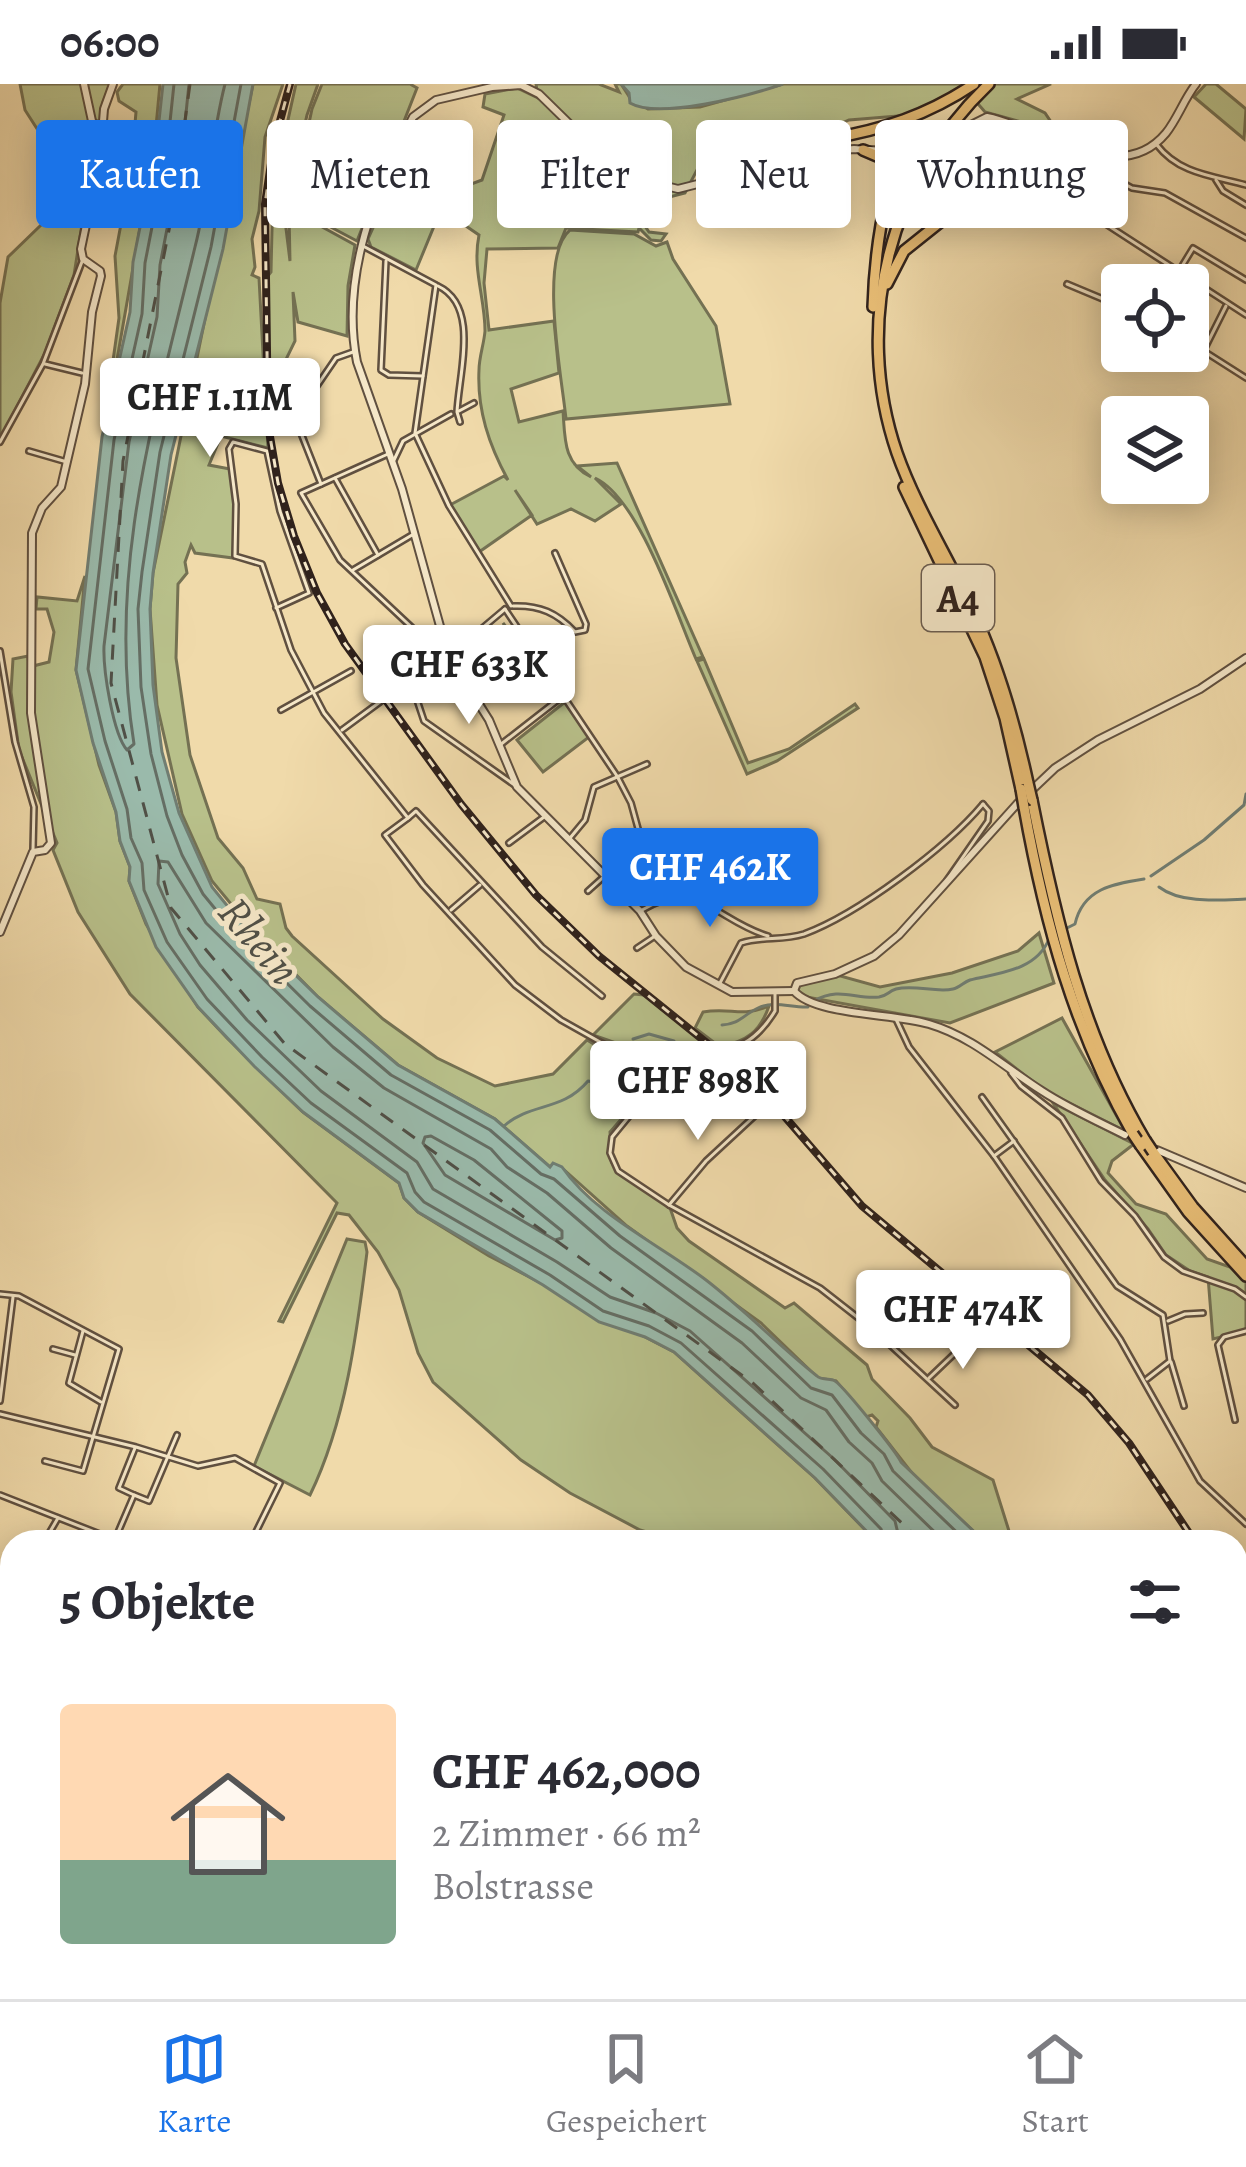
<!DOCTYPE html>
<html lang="de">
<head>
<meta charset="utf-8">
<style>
	body { margin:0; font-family:Alegreya,serif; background:#f2f2f3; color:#2b2b33; height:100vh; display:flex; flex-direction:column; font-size:45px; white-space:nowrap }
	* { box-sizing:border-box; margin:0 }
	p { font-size:39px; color:#7c7c81 }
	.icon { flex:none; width:66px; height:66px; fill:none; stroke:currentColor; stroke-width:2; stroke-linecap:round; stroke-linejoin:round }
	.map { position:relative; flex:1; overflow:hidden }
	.sheet { position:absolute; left:0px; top:1446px; width:1248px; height:471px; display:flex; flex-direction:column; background:#fff; border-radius:36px 36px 0 0; box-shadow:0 6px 30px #0003 }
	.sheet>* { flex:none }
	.banner { position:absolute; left:36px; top:36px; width:1176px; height:108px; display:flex; gap:24px }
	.controls { position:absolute; left:1101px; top:180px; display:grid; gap:24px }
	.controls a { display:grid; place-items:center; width:108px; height:108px; border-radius:12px; background:#fff; box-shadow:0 6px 30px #0003; font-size:60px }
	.price { position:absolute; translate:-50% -102px; padding:0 27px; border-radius:12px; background:#fff; color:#222; font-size:39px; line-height:78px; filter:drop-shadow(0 3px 6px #0008) }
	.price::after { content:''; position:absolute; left:50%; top:72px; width:36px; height:27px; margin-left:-18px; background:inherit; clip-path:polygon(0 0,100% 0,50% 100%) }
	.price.current { background:#1a73e8; color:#fff }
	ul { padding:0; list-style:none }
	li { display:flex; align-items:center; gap:36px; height:300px; padding:0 60px }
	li+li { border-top:3px solid #e1e1e2 }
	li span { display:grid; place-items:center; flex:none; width:336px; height:240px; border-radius:12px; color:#555 }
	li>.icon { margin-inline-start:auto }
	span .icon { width:144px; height:144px; fill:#fffc; stroke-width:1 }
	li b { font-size:51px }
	h2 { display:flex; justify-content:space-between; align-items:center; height:144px; padding:0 60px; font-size:51px }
	.tag { padding:0 42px; border-radius:12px; background:#fff; box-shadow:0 6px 30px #0003; font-size:42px; line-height:108px }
	.tag.current { background:#1a73e8; color:#fff }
	.status { display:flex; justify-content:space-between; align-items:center; height:84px; padding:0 60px; background:#fff; direction:ltr }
	.status svg { height:33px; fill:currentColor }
	.tabs { display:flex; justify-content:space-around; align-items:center; height:168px; border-top:3px solid #e1e1e2; background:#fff; font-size:33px; color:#7c7c81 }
	.tabs a { display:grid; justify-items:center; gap:6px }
	.tabs .current { color:#1a73e8 }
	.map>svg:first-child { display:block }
</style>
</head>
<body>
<div class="status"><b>06:00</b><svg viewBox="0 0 49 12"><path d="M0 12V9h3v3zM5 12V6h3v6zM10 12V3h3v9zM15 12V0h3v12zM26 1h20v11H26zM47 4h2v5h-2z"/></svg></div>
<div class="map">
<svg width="1246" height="1915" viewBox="0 0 1246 1915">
	<rect width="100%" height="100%" fill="#f0daaa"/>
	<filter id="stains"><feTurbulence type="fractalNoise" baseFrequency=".00167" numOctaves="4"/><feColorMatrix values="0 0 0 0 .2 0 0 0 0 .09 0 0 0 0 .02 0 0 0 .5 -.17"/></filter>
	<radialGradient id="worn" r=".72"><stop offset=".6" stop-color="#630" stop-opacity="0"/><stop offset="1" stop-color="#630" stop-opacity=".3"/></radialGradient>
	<g fill="#b8c08a" stroke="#747153" stroke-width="3">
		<polygon points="20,0 110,0 103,18 98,76 86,115 74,191 45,269 0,355 0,219 8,173 41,141 57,76 25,26"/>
		<polygon points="123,0 160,0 154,64 115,287 111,291 119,234 115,172 131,87 136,28 119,17 117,8"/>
		<polygon points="253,0 283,0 265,53 259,127 252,155 255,183 252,191 259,194 268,364 221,352 209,381 230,385 235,420 233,474 195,469 191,461 185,478 187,489 178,500 176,574 190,671 218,754 243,784 257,815 280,820 286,844 292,852 383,935 437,974 495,1002 553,990 587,956 617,974 647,985 637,1017 610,1048 612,1079 618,1087 669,1121 677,1144 689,1157 785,1224 794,1219 867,1281 872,1295 910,1334 932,1363 993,1396 1009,1447 1023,1458 985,1458 915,1393 876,1343 878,1337 872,1331 866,1333 836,1297 818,1294 761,1239 627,1142 562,1084 553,1080 551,1084 495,1035 398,981 318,913 255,849 212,797 182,730 157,621 150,525 153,489"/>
		<polygon points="296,0 318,0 307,31 287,120 283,120 290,177 289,130 293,127 355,161 348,202 347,252 298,238 293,208 295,257 273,302 275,345 270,345 267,193 271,188 273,103"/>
		<polygon points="322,0 410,0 417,4 357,157 291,122 312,25"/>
		<path d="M536,0H599L619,8L615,0H621L630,14L648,25L700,23L783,0H1051L1017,15L1045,29L1053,41L1051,46L985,28L966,6L923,30L849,36L808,54L698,84L685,109L658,116L640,112L639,128L646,124L664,129L660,134L648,133L645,142L649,148L666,150L661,157L651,156L639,144L638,148L566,144L558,164L487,165L484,199L489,246L554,237L559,289L511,305L519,338L563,327C565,354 563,380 591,393L577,382L617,379L703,573L696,575C676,529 639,414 595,394L621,420L595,437L571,425L537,440L515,406L532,431L479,468L450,421L504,392L508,396C489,361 477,326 479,286C479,273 484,260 485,247C485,214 472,185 479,151L463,140L471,100L482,96L504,31L483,23L485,10L517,4L538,14Z"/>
		<polygon points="1206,0 1216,0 1246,25 1244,55 1194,13"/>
		<polygon points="423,90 453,96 416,186 371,163 368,155 377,135 400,142"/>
		<path d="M570,146L634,150L656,162L667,158L673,175L716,242L730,320L566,335C562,294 538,172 570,146Z"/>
		<polygon points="85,492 76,586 99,681 116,728 120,757 130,783 129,797 146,840 198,923 227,954 303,1028 399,1099 404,1114 418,1128 489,1172 674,1268 815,1394 877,1458 680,1458 640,1446 570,1409 521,1376 433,1298 418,1269 399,1206 378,1168 349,1131 337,1129 283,1238 279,1237 337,1119 130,910 78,828 53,766 57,759 19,666 11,608 13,575 28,572 29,583 49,578 54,548 47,525 36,525 37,513 77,517"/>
		<polygon points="503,539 553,603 551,605 541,593 533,599 530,596 519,607 513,599 519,594 505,576 519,564"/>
		<polygon points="704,575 748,679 789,665 855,620 858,624 777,677 747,690 697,577"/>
		<polygon points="565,618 589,653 543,688 517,656"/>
		<polygon points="1039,849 1054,899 950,939 801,912 797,906 800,901 837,891 880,903 952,889 1018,867"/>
		<polygon points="634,910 644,911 722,968 667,977 593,951"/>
		<path d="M769,922C760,948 747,957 720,963L695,944L703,928C731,923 742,934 769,922Z"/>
		<polygon points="1062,934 1125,1047 1044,1006 995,968"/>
		<polygon points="1053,1019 1134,1060 1112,1077 1108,1089 1136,1120 1166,1130 1207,1175 1230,1183 1246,1198 1246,1247 1213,1255 1208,1193 1190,1187 1166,1171 1148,1145 1105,1096"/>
		<path d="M347,1155L365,1158L367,1168C357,1248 346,1337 310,1411L254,1382Z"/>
		<polygon points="0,1661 12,1666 12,1746 0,1746"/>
		<polygon points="494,1905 1165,1905 1165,1915 500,1915"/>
	</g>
	<g fill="#9abaab" stroke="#707d72" stroke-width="3">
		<path d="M163,0H253L223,165L171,371L153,489L150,525L153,601L162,668L179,729L212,803L238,835L318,913L398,981L495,1035L550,1083L553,1079L562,1083C595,1131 659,1160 706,1196C745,1226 778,1261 817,1292C821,1296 827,1294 833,1296C840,1297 897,1369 901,1378L985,1458H877L815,1394L674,1268L645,1253L599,1238L543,1201L418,1128L404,1114L399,1099L303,1028L254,982L198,923L156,863L129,797L130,783L120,757L116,728L93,659L76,586L102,353L130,228L133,178L156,64Z"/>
		<path d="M621,0H783C751,11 659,36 630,19L629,9Z"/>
		<polygon points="0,1748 12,1748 12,1848 0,1852"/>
		<polygon points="1236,1764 1246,1775 1246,1915 1165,1915 1165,1905 1236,1905"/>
		<polygon points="167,1905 288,1905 298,1915 180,1915"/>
	</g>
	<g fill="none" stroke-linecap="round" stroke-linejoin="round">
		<g stroke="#656e64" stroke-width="3">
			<polyline points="174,0 167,66 145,179 142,230 114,356 88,585 105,657 127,725 131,754 142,779 144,806 167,858 207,915 262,973 311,1019 407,1089 415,1108 424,1118 550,1191 603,1227 649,1242 681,1259 823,1385 881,1445 885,1458"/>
			<path d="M189,0L182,68L160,181L157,233L129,358L104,562C103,586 113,650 127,666L134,660C106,486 155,330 195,163C209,109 211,54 225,0"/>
			<polyline points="241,0 211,163 160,368 142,488 138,525 141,603 151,670 167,732 182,771 203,810 230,843 310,922 391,991 490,1046 541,1090 554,1095 620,1152 752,1247 811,1304 832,1311 861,1349 884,1370 893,1387 967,1458"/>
			<polygon points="431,1052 474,1076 562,1147 562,1154 555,1156 445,1091 423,1059 425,1053"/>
			<polyline points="900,1458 895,1437 834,1375 690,1247 656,1229 610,1213 557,1178 433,1105 417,1078 321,1007 247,936 200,881 180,850 158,800 159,777 168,778 206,839 333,963 384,1004 491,1065 507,1083 547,1109 611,1164 742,1259 801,1314 826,1326 849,1358 872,1379 882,1397 945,1458"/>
		</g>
		<g stroke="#707d72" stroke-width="3">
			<polyline points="1151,792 1204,756 1244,721 1246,710"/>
			<path d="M1159,803C1181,820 1220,816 1246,815"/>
			<path d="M1067,844L1075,840C1083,805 1112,800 1144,795"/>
			<path d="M814,917C839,902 857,916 879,913C889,911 887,908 896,905C914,900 936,909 953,905C959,904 964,898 970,896C998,889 1036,887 1049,855"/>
			<path d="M722,941C740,940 743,931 758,924C775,916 791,924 808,923"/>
			<polyline points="633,955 649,950 674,957"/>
			<path d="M504,1042C531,1018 562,1028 588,997L604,1000L613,992L620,973"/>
		</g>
		<g stroke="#505047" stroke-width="3" stroke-dasharray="15 12" stroke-linecap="butt">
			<polyline points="190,0 172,131 123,377 111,599 171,824 285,960 754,1300 922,1458"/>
			<polyline points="0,1788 12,1787"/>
			<polyline points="1236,1865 1238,1915"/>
			<polyline points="248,1905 257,1915"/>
		</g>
		<polyline stroke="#cab58e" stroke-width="3" stroke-dasharray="3 1.5" stroke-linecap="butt" points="381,617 400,602"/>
		<defs>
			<g id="minor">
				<path d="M1157,61C1179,90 1214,92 1246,101"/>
				<polyline points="1084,69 1084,78 1132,104 1165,109 1246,154"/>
				<polyline points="1216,96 1223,107 1246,121"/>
				<polyline points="1022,98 1098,135 1246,231"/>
				<polyline points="363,162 436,201 415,349 449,422 511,522"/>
				<polyline points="386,177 381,286 389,291 423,292"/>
				<polyline points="1179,187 1193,164 1246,196"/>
				<polyline points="1067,200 1122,223"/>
				<path d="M438,202C480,222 459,288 457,328L460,338"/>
				<polyline points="1188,257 1246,294"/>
				<polyline points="1204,266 1226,222"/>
				<polyline points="45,280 82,289"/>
				<polyline points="459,327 474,319"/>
				<polyline points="0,358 43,280 83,175"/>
				<polyline points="29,367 67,378"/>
				<polyline points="388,370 301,409 340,476 437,567"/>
				<polyline points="394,376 403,357 451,330"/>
				<polyline points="335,394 378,471"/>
				<polyline points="321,400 295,334 336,274 353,268"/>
				<polyline points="353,486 412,451"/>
				<path d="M513,522C540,521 557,529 575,548L585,546L586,540L555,469"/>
				<polyline points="276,524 309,509 280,427 267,367 233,358 229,365 236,420 235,472 262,480 291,566 324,629 408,734 416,727 542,863 602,912"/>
				<polyline points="505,525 617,692 631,719 642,759 663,783 674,812"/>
				<polyline points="0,567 15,658 34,723 33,765"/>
				<polyline points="416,592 416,613 424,637 516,702"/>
				<polyline points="400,602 454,568 505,525"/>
				<polyline points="281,626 351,587"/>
				<polyline points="342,646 380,618"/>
				<polyline points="500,661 563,612"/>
				<polyline points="408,734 385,751 423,801 515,901 561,936 609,963 656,982"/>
				<polyline points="570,754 585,736 594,703 647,680"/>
				<polyline points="509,759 544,733"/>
				<polyline points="947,796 988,737 989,727 983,720"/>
				<polyline points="588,807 640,760"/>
				<polyline points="451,826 480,801"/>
				<path d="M642,826C698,793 717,837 768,852"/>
				<polyline points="637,864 655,852"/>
				<path d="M720,899L741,859C762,852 782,857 804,850C858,830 946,764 983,720"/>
				<polyline points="895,933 909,963 994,1072 1120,1255 1200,1397 1246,1440"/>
				<path d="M659,982C704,957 740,985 775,927V910"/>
				<polyline points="657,983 640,1019 612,1053 610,1069 618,1087 669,1121 820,1204 875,1247 955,1321"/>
				<polyline points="1011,989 1021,1002 1062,1034 1101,1097 1135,1132 1164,1173 1183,1187 1235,1205 1246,1213"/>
				<polyline points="982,1013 1117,1202 1163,1231 1170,1277 1147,1295"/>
				<polyline points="994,1072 1014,1057"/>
				<polyline points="669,1121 706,1077 760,1027"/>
				<polyline points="0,1210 19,1212 119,1265 83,1387 45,1377"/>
				<polyline points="1168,1237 1185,1230 1203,1229"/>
				<polyline points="83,1247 69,1299 101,1318"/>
				<polyline points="53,1265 75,1271"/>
				<polyline points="1171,1278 1184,1322"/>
				<polyline points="929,1294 972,1253"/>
				<polyline points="0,1317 13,1213"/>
				<polyline points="0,1330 136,1363 198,1382 235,1374 280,1399 251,1458"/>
				<polyline points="1235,1336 1218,1261 1224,1253 1246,1247"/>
				<polyline points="0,1411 115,1456"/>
				<polyline points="134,1411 149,1417 177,1351"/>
				<polyline points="116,1453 134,1411 119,1404 135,1364"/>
				<polyline points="44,1458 58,1434"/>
				<polyline points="0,1509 12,1522"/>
				<polyline points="0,1568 12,1555"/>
				<polyline points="0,1591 12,1596"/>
				<polyline points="0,1663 12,1676"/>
			</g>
			<g id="tertiary">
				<polyline points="84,0 92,37 102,47"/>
				<path d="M937,72L1020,96L1023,89C1011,73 985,75 971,59V41L987,33C1040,43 1119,106 1166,49C1178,34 1184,15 1196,0"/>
				<polyline points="773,81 842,70"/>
				<polyline points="0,848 33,768 45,766 51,759 31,629 32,449 42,424 61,403 85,300 92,228 101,192 100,187 83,175 81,165 100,74 104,25 113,0"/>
				<path d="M794,907L732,908L686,883L656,852L640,827L517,703L489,636L448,571L402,405L357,278C340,194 375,106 413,33L436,16L492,3L521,1L539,10L589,59L658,100L678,105L823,68L854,65L917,69"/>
				<polyline points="794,907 797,899 835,890 874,872 899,851 1017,720 1055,684 1098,656 1200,605 1246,574"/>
				<path d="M794,907C816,932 894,929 929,940C973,953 1004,983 1042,1007C1068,1024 1097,1037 1125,1051"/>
				<polyline points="1157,1066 1246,1104"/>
			</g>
			<g id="trunk">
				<path d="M989,0C890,94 852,238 897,369C916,423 948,473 972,525C998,580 1015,639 1028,699"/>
				<polyline points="863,66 884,75 893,90"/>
				<path d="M824,72L823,62L828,55C882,46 928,31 974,0"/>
				<path d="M918,100C916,122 938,141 954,118C961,107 962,92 966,80"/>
				<polyline points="887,200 904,167 954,127 973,83"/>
				<path d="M873,223C874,187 882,91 908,67"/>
				<polyline points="904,403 985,573 1005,634 1021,705"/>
				<path d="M1032,716C1056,836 1082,950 1145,1056"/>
				<path d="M1024,723C1045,840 1074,946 1133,1050"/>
				<polyline points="1141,1062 1188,1128 1246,1192"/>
				<polyline points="1153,1068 1193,1123 1246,1182"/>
			</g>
		</defs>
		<use href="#minor" stroke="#605040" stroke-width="8"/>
		<use href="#tertiary" stroke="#605040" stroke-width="10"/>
		<use href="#trunk" stroke="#30221c" stroke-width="14"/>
		<use href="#minor" stroke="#f5e7c8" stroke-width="3"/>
		<use href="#tertiary" stroke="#f5e7c8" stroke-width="6"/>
		<use href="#trunk" stroke="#e8bd75" stroke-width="9"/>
		<defs>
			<g id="rail">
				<polyline points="290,0 274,59 265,120 268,341 278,399 294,452 317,509 345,560 461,720 536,811 599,872 754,997 862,1122 1088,1311 1129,1359 1195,1458"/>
				<polyline points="1236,1523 1246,1539"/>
			</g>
		</defs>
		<use href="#rail" stroke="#30221c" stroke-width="8"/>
		<use href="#rail" stroke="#f5e7c8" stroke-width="3" stroke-dasharray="9" stroke-linecap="butt"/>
		<defs>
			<g id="trunk-bridge">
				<polyline points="1028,699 1032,716"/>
				<polyline points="1021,705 1024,723"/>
				<polyline points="1133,1050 1141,1062"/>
				<polyline points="1145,1056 1153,1068"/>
			</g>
		</defs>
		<use href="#trunk-bridge" stroke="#30221c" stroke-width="14" stroke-linecap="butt"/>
		<use href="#trunk-bridge" stroke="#e8bd75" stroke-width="9"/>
	</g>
	<g text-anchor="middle" stroke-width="10" stroke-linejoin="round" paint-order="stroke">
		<rect fill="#f5e7c8" stroke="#6b5d50" stroke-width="3" x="922" y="481" width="72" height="66" rx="9"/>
		<g font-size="39" font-weight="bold" fill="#30221c">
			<text x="958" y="528">A4</text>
		</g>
		<g font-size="45" font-style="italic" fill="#505047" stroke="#f5e7c8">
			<text transform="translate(260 856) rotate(50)" y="16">Rhein</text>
		</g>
	</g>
	<rect width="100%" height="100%" filter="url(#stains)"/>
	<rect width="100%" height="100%" fill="url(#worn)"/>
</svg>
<div class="controls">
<a><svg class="icon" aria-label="locate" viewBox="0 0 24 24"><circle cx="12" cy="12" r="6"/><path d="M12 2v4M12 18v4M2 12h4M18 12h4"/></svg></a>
<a><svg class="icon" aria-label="layers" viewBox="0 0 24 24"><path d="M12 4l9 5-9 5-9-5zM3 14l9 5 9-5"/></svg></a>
</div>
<b class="price" style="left:210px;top:376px">CHF 1.11M</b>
<b class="price" style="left:469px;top:643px">CHF 633K</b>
<b class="price current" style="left:710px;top:846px">CHF 462K</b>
<b class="price" style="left:698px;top:1059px">CHF 898K</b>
<b class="price" style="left:963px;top:1288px">CHF 474K</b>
<div class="banner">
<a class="tag current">Kaufen</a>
<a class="tag">Mieten</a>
<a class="tag">Filter</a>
<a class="tag">Neu</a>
<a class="tag">Wohnung</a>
</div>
<section class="sheet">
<h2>5 Objekte<svg class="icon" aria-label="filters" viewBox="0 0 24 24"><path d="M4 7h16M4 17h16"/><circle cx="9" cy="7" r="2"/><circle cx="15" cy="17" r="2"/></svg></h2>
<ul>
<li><span style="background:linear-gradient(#ffd9b3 65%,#7fa58c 0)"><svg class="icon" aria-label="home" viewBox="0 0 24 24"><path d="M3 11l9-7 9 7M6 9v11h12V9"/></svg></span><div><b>CHF 462,000</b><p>2 Zimmer · 66 m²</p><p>Bolstrasse</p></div></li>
</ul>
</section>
</div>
<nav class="tabs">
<a class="current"><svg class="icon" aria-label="map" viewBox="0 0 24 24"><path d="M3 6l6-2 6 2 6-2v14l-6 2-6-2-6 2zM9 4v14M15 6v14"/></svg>Karte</a>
<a><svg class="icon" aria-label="saved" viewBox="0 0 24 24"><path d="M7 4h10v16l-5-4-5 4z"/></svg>Gespeichert</a>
<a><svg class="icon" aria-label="home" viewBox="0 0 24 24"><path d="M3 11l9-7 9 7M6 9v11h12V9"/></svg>Start</a>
</nav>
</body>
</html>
